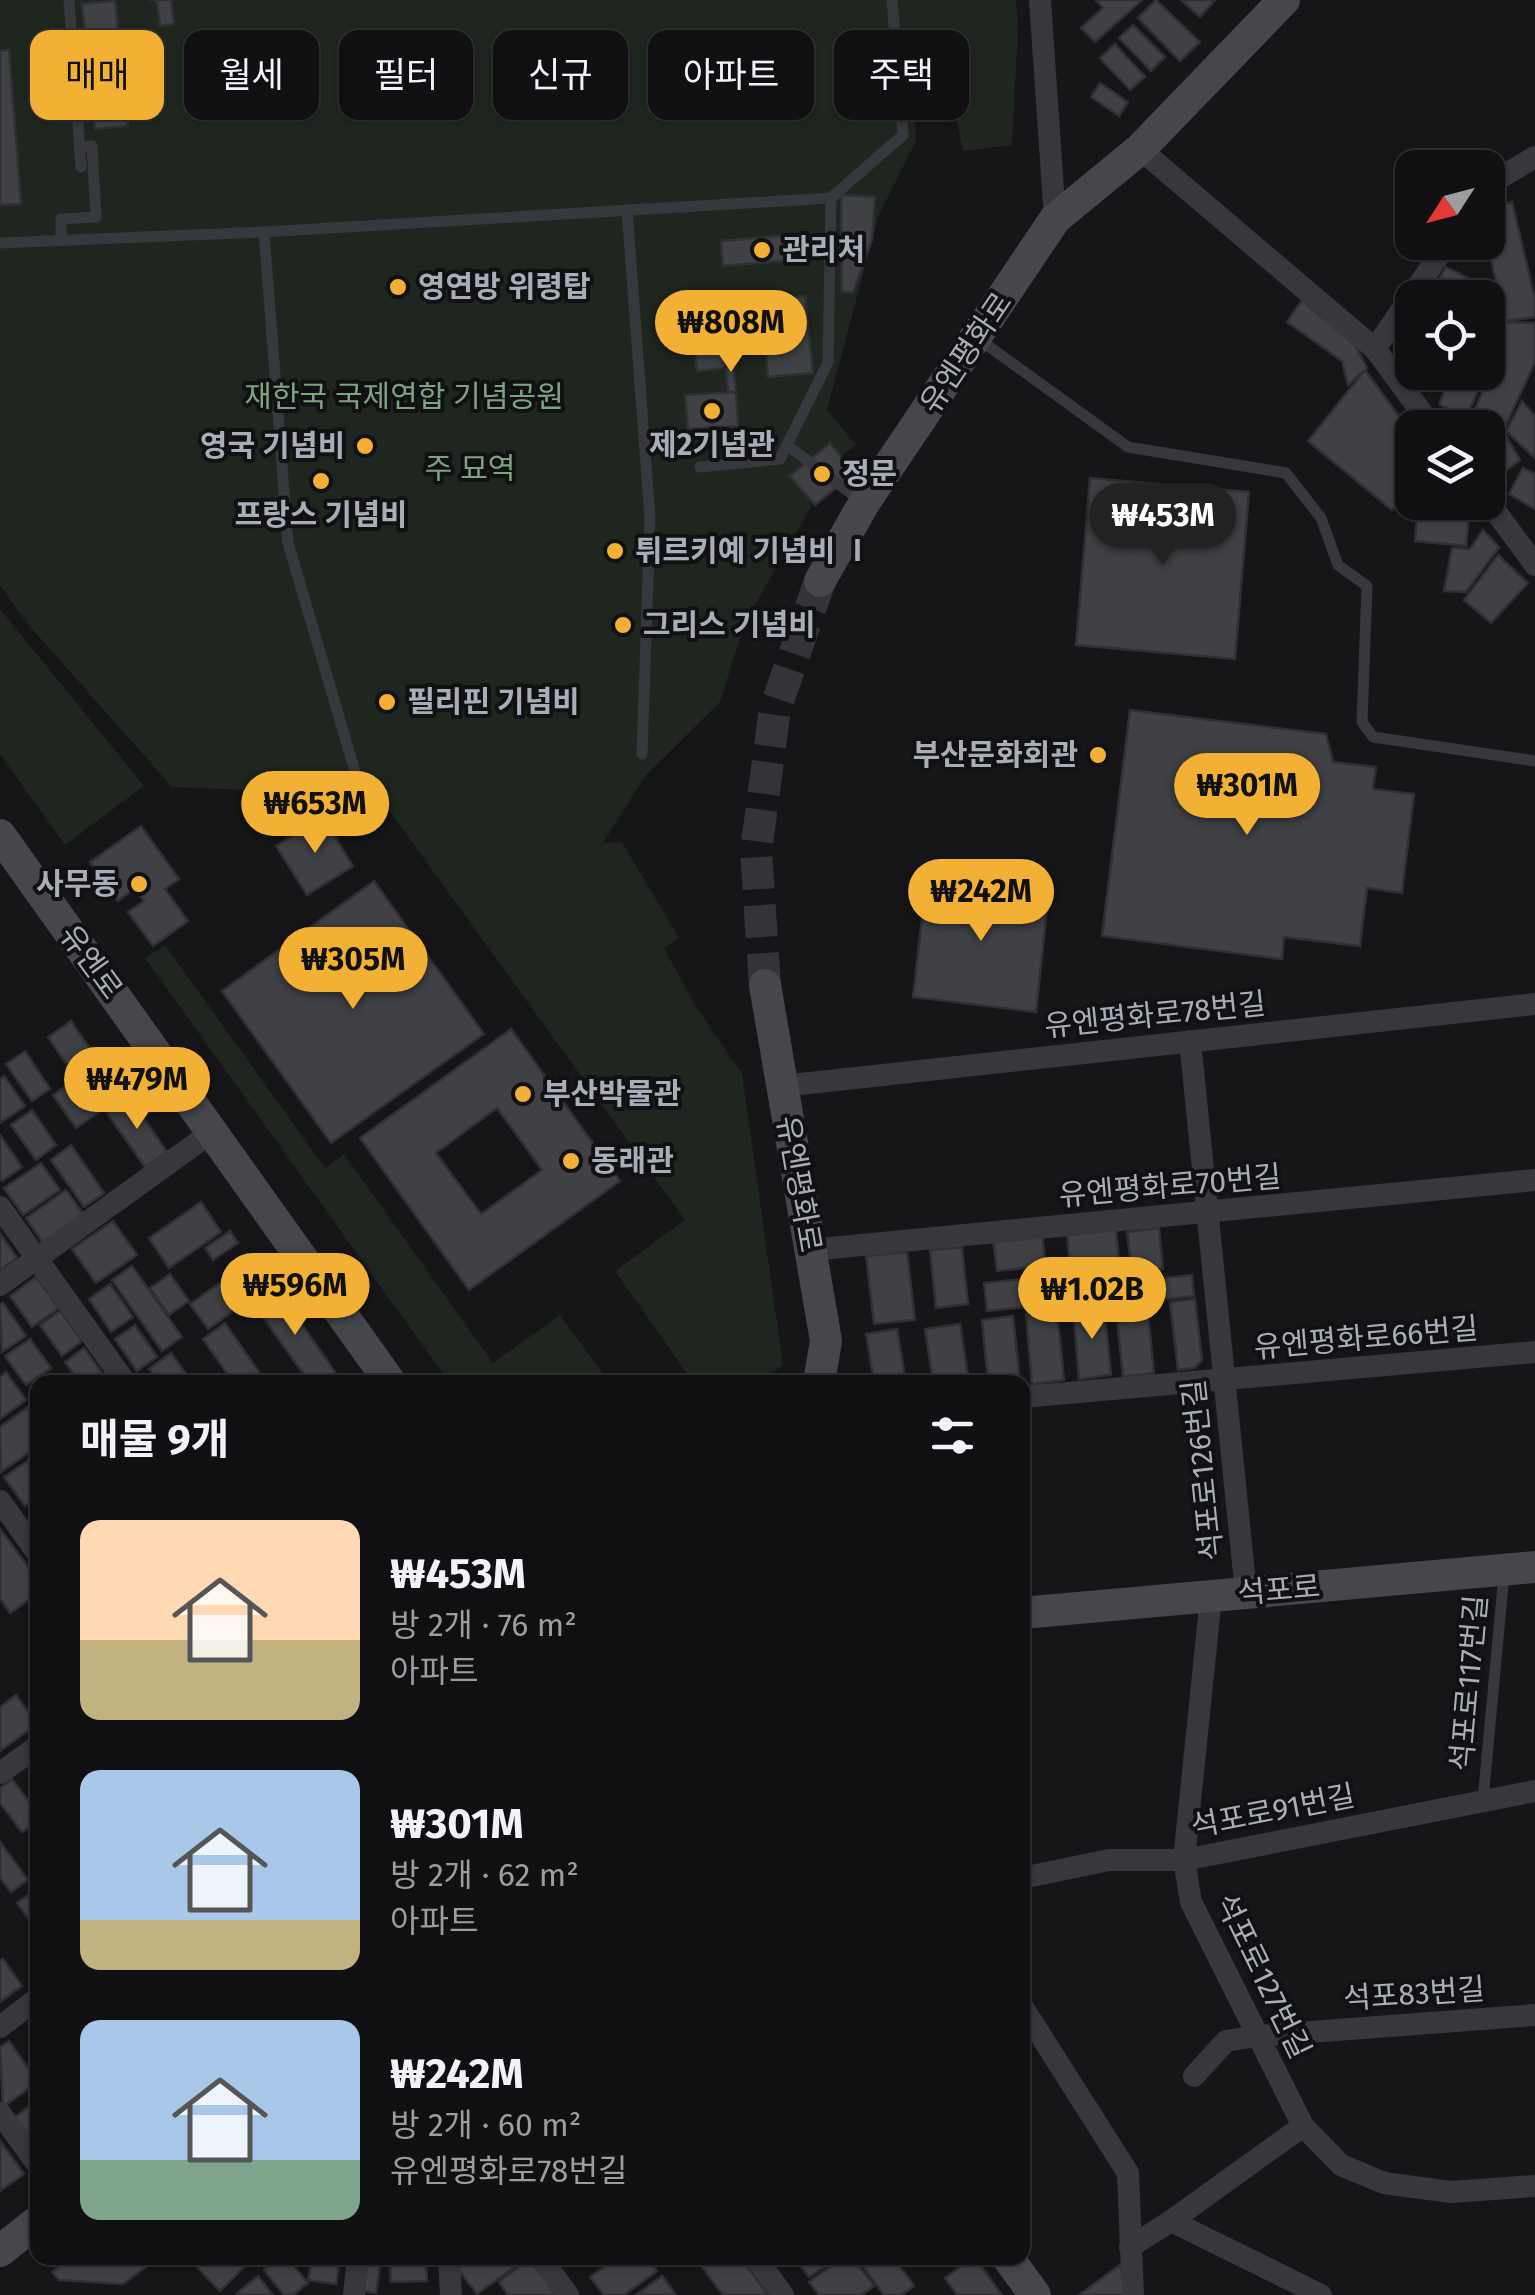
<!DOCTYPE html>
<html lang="ko">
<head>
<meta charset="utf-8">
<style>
	body { margin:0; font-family:"Fira Sans","Noto Sans KR",sans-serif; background:#1e1e20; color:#f1f3f6; height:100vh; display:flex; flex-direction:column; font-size:38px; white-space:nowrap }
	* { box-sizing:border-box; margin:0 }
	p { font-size:32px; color:#9c9d9f }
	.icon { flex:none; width:55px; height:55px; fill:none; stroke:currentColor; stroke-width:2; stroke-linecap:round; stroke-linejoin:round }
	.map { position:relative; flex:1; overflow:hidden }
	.drawer { position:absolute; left:30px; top:1375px; width:1000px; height:890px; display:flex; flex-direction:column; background:#101012; border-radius:20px; box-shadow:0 2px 8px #0004,0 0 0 2px #303032 }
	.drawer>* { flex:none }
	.guide { position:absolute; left:30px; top:30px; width:1000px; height:90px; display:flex; gap:20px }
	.needle { width:65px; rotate:234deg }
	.tools { position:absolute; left:1395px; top:150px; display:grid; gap:20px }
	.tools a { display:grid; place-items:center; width:110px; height:110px; border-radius:20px; background:#101012; box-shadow:0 2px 8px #0004,0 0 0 2px #303032; font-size:50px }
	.price { position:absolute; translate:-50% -85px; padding:0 22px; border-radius:35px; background:#f2b134; color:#111; font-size:32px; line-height:65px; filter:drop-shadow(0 2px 5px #0008) }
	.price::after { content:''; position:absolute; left:50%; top:60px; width:30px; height:22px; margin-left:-15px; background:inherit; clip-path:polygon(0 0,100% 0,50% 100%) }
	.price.on { background:#222; color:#fff }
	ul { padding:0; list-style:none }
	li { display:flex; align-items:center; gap:30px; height:250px; padding:0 50px }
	li span { display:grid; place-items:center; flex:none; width:280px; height:200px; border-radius:20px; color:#555 }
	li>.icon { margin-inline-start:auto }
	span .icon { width:120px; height:120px; fill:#fffc; stroke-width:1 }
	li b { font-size:42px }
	h2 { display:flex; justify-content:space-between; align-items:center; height:120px; padding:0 50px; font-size:42px }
	.tag { padding:0 35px; border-radius:20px; background:#101012; box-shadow:0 2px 8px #0004,0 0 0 2px #303032; font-size:35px; line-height:90px }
	.tag.on { background:#f2b134; color:#111 }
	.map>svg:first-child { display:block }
</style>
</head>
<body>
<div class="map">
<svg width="1535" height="2295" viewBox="0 0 1535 2295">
	<rect width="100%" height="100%" fill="#161618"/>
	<g fill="#1e261f">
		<polygon points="0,0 1016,0 1018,28 1012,145 963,151 957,120 915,120 916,141 878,217 827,410 856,445 841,456 809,499 811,507 745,622 720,702 646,775 603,843 622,842 679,938 664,948 694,1003 742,1074 783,1365 759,1382 693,1382 615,1271 685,1220 378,795 172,787 26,622 0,585"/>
		<polygon points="0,609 144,786 65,845 0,754"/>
		<polygon points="165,945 325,1168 344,1154 493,1363 560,1315 609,1382 449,1382 145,958"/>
	</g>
	<g fill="#404145" stroke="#303034" stroke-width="2.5" fill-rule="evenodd">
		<polygon points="150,0 171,0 174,24 160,26 157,1"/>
		<polygon points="1096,0 1142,0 1095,42 1081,28 1103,8"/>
		<polygon points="1156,0 1200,42 1180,61 1138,18"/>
		<polygon points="1181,0 1215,0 1200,17"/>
		<polygon points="115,1 128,126 95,129 82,4"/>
		<polygon points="1133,25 1165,57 1151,71 1119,38"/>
		<polygon points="1115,44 1145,77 1130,90 1100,58"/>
		<polygon points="9,50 21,204 0,205 0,51"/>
		<polygon points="1100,83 1128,102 1119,116 1091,97"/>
		<polygon points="841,195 875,197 872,240 853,293 842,292"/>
		<polygon points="1512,202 1535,299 1535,317 1505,321 1487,242 1488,215 1491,207"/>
		<polygon points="801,234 804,259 723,266 721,241"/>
		<polygon points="1446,267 1482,285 1476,298 1429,298"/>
		<polygon points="805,296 813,373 768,377 761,300"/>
		<polygon points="1302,300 1355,345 1367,368 1348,385 1342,361 1287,322"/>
		<polygon points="719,311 726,368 697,371 690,314"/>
		<polygon points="1505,322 1535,323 1535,362 1503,431 1520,460 1495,479 1488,471 1488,428 1467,428 1492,369 1498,369"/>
		<polygon points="1488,330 1502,339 1488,370"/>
		<polygon points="733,358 736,392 728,392 725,359"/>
		<polygon points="1365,370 1412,434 1412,490 1392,510 1308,441"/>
		<polygon points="1453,372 1486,372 1466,418 1439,404"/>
		<polygon points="736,392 738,426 688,429 685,395"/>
		<polygon points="1522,401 1535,416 1535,458 1506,431"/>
		<polygon points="830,443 854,473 815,505 790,476"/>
		<polygon points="1523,468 1535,474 1535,509 1509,494"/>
		<polygon points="1090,478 1249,492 1235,659 1076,645"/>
		<polygon points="1423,502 1466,502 1473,511 1422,509"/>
		<polygon points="1417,513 1469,517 1466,546 1415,541"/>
		<polygon points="1483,530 1499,547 1466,592 1444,591 1452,548 1470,549"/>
		<polygon points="1498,555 1528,583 1491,623 1464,600"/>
		<polygon points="1130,710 1326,734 1333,762 1376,767 1373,789 1414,794 1402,893 1367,888 1360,946 1284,937 1282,959 1102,936"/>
		<polygon points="323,817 353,866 307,895 276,846"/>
		<polygon points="141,826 179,879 165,889 188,921 153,946 128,912 144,901 135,888 118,901 90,862"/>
		<polygon points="927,875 1049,890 1036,1012 913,997"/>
		<polygon points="374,881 484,1034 331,1143 222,991"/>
		<polygon points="71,1021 94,1055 71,1071 48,1037"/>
		<path d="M511,1029L620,1181L469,1290L360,1138ZM497,1108L542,1170L481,1214L436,1153Z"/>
		<polygon points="25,1051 50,1089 32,1101 6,1064"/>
		<polygon points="109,1056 132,1090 76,1128 53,1095"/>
		<polygon points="4,1076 25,1106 0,1123 0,1079"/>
		<polygon points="129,1097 167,1152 145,1167 107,1113"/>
		<polygon points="32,1110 56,1145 36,1160 11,1125"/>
		<polygon points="0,1135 22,1167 2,1181 0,1178"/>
		<polygon points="71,1145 104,1193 84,1207 51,1160"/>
		<polygon points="41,1163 60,1190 23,1215 4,1188"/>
		<polygon points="66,1190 84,1215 43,1243 26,1218"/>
		<polygon points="201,1202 221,1232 169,1268 149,1238"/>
		<polygon points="113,1221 137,1255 96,1283 72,1249"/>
		<polygon points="1159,1228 1163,1269 1132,1272 1127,1232"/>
		<polygon points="1116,1230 1119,1260 1070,1265 1067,1234"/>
		<polygon points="230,1231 238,1243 213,1260 205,1248"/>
		<polygon points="0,1233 17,1258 0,1270"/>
		<polygon points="1042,1235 1046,1266 997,1271 993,1240"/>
		<polygon points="962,1247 968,1304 936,1308 930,1250"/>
		<polygon points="907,1252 915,1320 874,1324 866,1256"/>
		<polygon points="132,1266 182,1337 162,1351 112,1280"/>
		<polygon points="1122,1269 1125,1297 987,1311 984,1283"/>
		<polygon points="234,1273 252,1298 208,1329 190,1304"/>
		<polygon points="170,1274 189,1301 169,1315 150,1288"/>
		<polygon points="1192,1275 1194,1296 1133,1303 1131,1281"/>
		<polygon points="36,1277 59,1308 32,1327 10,1296"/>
		<polygon points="110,1284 133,1317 111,1332 89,1299"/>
		<polygon points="276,1287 342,1382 309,1382 253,1303"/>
		<polygon points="1195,1299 1202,1360 1194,1368 1178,1370 1170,1302"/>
		<polygon points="3,1303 26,1336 2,1352 0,1305"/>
		<polygon points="1147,1303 1154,1373 1123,1377 1116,1307"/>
		<polygon points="1104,1305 1111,1375 1079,1379 1073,1309"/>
		<polygon points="1057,1310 1064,1380 1032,1384 1026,1314"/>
		<polygon points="60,1311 82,1341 62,1356 40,1325"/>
		<polygon points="1013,1316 1020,1382 988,1382 982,1320"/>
		<polygon points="225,1323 266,1382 233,1382 203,1339"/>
		<polygon points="960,1324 969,1382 933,1382 925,1329"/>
		<polygon points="135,1325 157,1357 137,1371 115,1339"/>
		<polygon points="897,1329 906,1382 874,1382 866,1334"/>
		<polygon points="30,1339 51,1368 26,1385 5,1356"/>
		<polygon points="84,1348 108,1381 105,1382 79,1382 65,1362"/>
		<polygon points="171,1353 186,1374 173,1382 159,1382 149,1369"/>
		<polygon points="6,1372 26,1400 0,1419 0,1377"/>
		<polygon points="28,1407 38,1421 38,1446 1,1472 0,1427"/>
		<polygon points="38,1454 38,1497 25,1506 4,1477"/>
		<polygon points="0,1529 38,1580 38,1593 10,1613 0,1598"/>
		<polygon points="16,1695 37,1724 0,1751 0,1707"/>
		<polygon points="12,1779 38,1814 38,1821 22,1832 0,1803 0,1788"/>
		<polygon points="0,1842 28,1880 11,1892 0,1878"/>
		<polygon points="36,1889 38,1892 38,1931 17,1903"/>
		<polygon points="3,1959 22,1986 0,2002 0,1961"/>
		<polygon points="9,2041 38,2082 3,2107 0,2047"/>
		<polygon points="38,2100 38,2156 11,2120"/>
		<polygon points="0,2141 24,2174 0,2191"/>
		<polygon points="70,2258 141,2258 147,2266 123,2284 59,2280 52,2272"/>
		<polygon points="202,2258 245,2258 249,2262 220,2291 195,2265"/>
		<polygon points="279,2258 287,2258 308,2283 293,2295 284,2295 264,2270"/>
		<polygon points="312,2258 340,2258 336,2284 308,2280"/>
		<polygon points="366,2258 381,2258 376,2293 361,2291"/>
		<polygon points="390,2258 426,2258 427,2281 391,2282"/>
		<polygon points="465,2258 527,2258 477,2294 455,2265"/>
		<polygon points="616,2258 647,2258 657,2271 624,2295 604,2295 590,2277"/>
		<polygon points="695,2258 741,2258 768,2295 723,2295"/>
		<polygon points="795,2258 837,2258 809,2277"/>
		<polygon points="842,2258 853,2258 874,2286 861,2295 819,2295 809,2282"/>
		<polygon points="875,2258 894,2258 914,2286 901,2295 884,2295 863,2266"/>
		<polygon points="972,2258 975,2258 1002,2295 957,2295 945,2278"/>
		<polygon points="529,2259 556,2295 508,2295 499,2282"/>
		<polygon points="1120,2265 1127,2295 1079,2295"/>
		<polygon points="258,2276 273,2295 239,2295 237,2293"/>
		<polygon points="662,2276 676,2295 636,2295"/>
	</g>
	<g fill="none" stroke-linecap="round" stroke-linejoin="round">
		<polyline stroke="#333438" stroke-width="32" stroke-dasharray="32 16" stroke-linecap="butt" points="765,985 756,851 775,709 820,581"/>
		<g stroke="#37383d" stroke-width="11">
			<polyline points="69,0 81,167"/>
			<polyline points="831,198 903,135 892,0"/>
			<polyline points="627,210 650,518 642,754"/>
			<polyline points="264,232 288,543 359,785"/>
			<polyline points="61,240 61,219 96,217 92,146 80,147"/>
			<polyline points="0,243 264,232 831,198 828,362 780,459 700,467"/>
			<polyline points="980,340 1128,447 1286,473 1321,518 1338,565 1367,586 1362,722 1373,737 1535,761"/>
			<polyline points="788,446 860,500"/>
			<polyline points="1483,1800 1504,1574"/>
		</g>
		<g stroke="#37383d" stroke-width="22">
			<polyline points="1040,0 1055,219"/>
			<polyline points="1140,149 1375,349 1433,428"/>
			<polyline points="1488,185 1535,157"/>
			<polyline points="1375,349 1448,242"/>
			<polyline points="1488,501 1535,565"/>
			<polyline points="1190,1041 1246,1593"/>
			<polyline points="782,1086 1535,1004"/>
			<polyline points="0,1207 125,1382"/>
			<polyline points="810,1250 1535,1180"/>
			<polyline points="0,1285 212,1132"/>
			<polyline points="1022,1397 1535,1352"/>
			<polyline points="0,1501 38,1554"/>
			<polyline points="1211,1597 1184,1860 1191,1902 1303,2126 1341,2165 1384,2183 1451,2192 1535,2186"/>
			<polyline points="0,1773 38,1746"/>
			<polyline points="1022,1878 1109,1860 1184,1860 1535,1791"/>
			<polyline points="1022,2006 1128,2173 1133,2295"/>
			<polyline points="0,2027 38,1998"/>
			<polyline points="1194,2076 1226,2041 1258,2036 1535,2015"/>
			<polyline points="0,2113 38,2165"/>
			<polyline points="1171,2221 1321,2295"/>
			<polyline points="1130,2247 1171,2221 1303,2126"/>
			<polyline points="449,2258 451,2295"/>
			<polyline points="541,2258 568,2295"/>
			<polyline points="756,2258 783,2295"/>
			<polyline points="354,2295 358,2258"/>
		</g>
		<g stroke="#45474d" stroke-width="32">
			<polyline points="820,581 864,503 1055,219 1140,149 1284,0"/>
			<polyline points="0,835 390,1382"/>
			<polyline points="765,985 826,1341 819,1382"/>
			<polyline points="1022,1613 1535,1567"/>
			<polyline points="0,2251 38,2221"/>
			<polyline points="1008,2258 1035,2295"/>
		</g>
	</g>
	<g fill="#f2b134" stroke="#111113" stroke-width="4">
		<circle cx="762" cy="250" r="10"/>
		<circle cx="398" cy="287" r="10"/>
		<circle cx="712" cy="411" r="10"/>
		<circle cx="365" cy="446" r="10"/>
		<circle cx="822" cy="474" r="10"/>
		<circle cx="321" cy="481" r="10"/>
		<circle cx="615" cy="551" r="10"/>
		<circle cx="623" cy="625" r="10"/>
		<circle cx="387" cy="702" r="10"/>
		<circle cx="1098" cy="755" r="10"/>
		<circle cx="139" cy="884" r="10"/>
		<circle cx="523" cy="1094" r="10"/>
		<circle cx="571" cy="1161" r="10"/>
	</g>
	<g text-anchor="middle" stroke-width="8" stroke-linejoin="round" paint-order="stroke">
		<g font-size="30" font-weight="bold" fill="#a8adb8" stroke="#111113" text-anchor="start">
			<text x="782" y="260">관리처</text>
			<text x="418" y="297">영연방 위령탑</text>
			<text x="712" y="455" text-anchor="middle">제2기념관</text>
			<text x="345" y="456" text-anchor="end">영국 기념비</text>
			<text x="842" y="484">정문</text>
			<text x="321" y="525" text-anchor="middle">프랑스 기념비</text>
			<text x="635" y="561">튀르키예 기념비 Ⅰ</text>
			<text x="643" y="635">그리스 기념비</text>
			<text x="407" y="712">필리핀 기념비</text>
			<text x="1078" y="765" text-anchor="end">부산문화회관</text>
			<text x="119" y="894" text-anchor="end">사무동</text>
			<text x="543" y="1104">부산박물관</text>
			<text x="591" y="1171">동래관</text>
		</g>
		<g font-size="30" fill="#a8adb8" stroke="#111113">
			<text transform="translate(966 353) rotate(-56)" y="10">유엔평화로</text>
			<text transform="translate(91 962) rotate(54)" y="10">유엔로</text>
			<text transform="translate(1155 1015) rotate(-6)" y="10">유엔평화로78번길</text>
			<text transform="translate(799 1184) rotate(80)" y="10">유엔평화로</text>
			<text transform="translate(1170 1186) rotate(-5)" y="10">유엔평화로70번길</text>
			<text transform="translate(1366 1338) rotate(-5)" y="10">유엔평화로66번길</text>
			<text transform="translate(1203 1470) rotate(-96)" y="10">석포로126번길</text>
			<text transform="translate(1279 1590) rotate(-5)" y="10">석포로</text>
			<text transform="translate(1469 1683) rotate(-85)" y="10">석포로117번길</text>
			<text transform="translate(1273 1811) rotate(-11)" y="10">석포로91번길</text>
			<text transform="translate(1263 1976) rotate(64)" y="10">석포로127번길</text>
			<text transform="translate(1414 1994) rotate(-4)" y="10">석포83번길</text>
		</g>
		<g font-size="30" fill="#7fa381" stroke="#111113">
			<text x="404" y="407">재한국 국제연합 기념공원</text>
			<text x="470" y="479">주 묘역</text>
		</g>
	</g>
</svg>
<div class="tools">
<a><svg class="needle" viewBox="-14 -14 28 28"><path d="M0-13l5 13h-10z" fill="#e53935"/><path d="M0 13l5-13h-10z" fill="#9c9d9f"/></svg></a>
<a><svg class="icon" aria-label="locate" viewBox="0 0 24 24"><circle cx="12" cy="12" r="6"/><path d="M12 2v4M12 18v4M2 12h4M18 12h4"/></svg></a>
<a><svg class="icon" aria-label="layers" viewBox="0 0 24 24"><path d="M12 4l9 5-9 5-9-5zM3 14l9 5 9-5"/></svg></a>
</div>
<b class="price" style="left:731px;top:375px">₩808M</b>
<b class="price on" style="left:1163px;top:568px">₩453M</b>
<b class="price" style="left:1247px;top:838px">₩301M</b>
<b class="price" style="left:315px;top:856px">₩653M</b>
<b class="price" style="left:981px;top:944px">₩242M</b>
<b class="price" style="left:353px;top:1012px">₩305M</b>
<b class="price" style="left:137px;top:1132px">₩479M</b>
<b class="price" style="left:295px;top:1338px">₩596M</b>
<b class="price" style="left:1092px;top:1342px">₩1.02B</b>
<div class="guide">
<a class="tag on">매매</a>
<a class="tag">월세</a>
<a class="tag">필터</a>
<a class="tag">신규</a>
<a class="tag">아파트</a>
<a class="tag">주택</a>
</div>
<section class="drawer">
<h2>매물 9개<svg class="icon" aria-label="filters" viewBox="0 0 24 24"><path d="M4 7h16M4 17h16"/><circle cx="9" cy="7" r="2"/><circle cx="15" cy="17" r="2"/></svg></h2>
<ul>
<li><span style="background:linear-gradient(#ffd9b3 60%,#c2b280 0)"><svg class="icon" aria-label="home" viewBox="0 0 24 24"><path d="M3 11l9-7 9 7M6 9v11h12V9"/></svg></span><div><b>₩453M</b><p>방 2개 · 76 m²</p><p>아파트</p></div></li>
<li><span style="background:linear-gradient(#a9c7e8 75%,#c2b280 0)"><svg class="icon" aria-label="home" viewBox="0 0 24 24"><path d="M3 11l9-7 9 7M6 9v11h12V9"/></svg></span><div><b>₩301M</b><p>방 2개 · 62 m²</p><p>아파트</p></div></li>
<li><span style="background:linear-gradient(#a9c7e8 70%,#7fa58c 0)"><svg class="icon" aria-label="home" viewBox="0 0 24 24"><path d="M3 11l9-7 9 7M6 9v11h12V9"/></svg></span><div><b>₩242M</b><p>방 2개 · 60 m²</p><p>유엔평화로78번길</p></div></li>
</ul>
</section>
</div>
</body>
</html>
